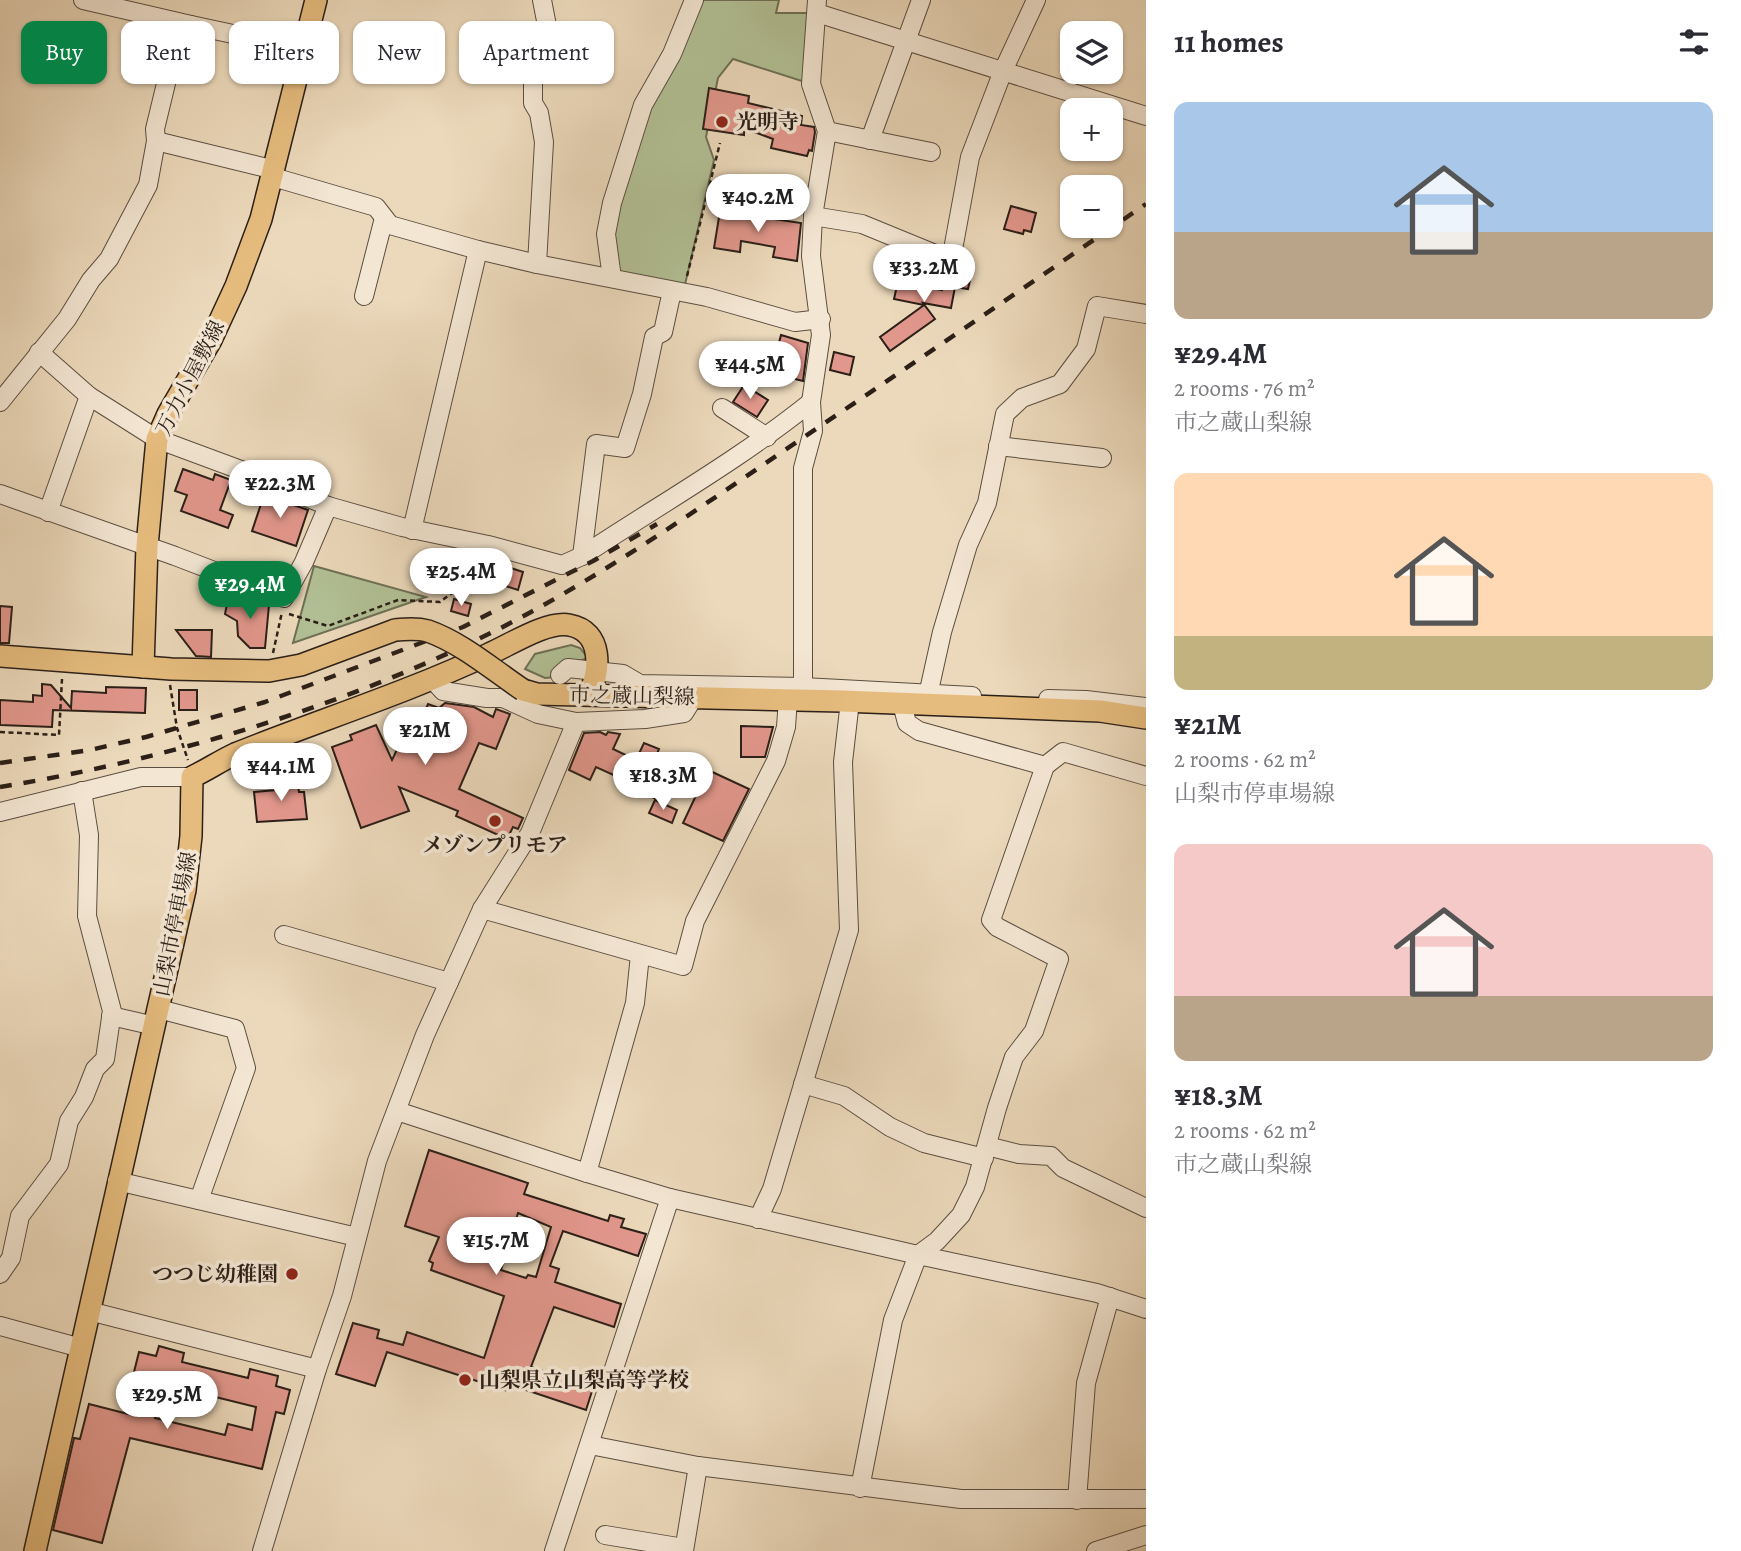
<!DOCTYPE html>
<html lang="en">
<head>
<meta charset="utf-8">
<style>
	body { margin:0; font-family:Alegreya,"Noto Serif JP",serif; background:#f2f2f3; color:#2b2b33; height:100vh; display:flex; flex-direction:column; font-size:26px; white-space:nowrap }
	* { box-sizing:border-box; margin:0 }
	p { font-size:23px; color:#7c7c81 }
	.icon { flex:none; width:38px; height:38px; fill:none; stroke:currentColor; stroke-width:2; stroke-linecap:round; stroke-linejoin:round }
	.map { position:relative; flex:1; overflow:hidden }
	.side { display:flex; flex-direction:column; background:#fff; width:595px }
	.side>* { flex:none }
	.top-card { position:absolute; left:21px; top:21px; width:665px; height:63px; display:flex; gap:14px }
	.buttons { position:absolute; left:1060px; top:21px; display:grid; gap:14px }
	.buttons a { display:grid; place-items:center; width:63px; height:63px; border-radius:14px; background:#fff; box-shadow:0 2px 5px #0004; font-size:35px }
	.price { position:absolute; translate:-50% -60px; padding:0 16px; border-radius:24px; background:#fff; color:#222; font-size:23px; line-height:46px; filter:drop-shadow(0 2px 4px #0008) }
	.price::after { content:''; position:absolute; left:50%; top:42px; width:21px; height:16px; margin-left:-10px; background:inherit; clip-path:polygon(0 0,100% 0,50% 100%) }
	.price.current { background:#0b8043; color:#fff }
	ul { padding:0; list-style:none }
	li { display:grid; align-content:center; gap:14px; height:371px; padding:0 28px }
	li span { display:grid; place-items:center; height:217px; border-radius:14px; color:#555 }
	li>.icon { margin-inline-start:auto }
	span .icon { width:126px; height:126px; fill:#fffc; stroke-width:1 }
	li b { font-size:30px }
	h2 { display:flex; justify-content:space-between; align-items:center; height:84px; padding:0 28px; font-size:30px }
	.chip { padding:0 24px; border-radius:14px; background:#fff; box-shadow:0 2px 5px #0004; font-size:24px; line-height:63px }
	.chip.current { background:#0b8043; color:#fff }
	main { display:flex; flex:1; min-height:0 }
	.map>svg:first-child { display:block }
</style>
</head>
<body>
<main>
<div class="map">
<svg width="1146" height="1551" viewBox="0 0 1146 1551">
	<rect width="100%" height="100%" fill="#ecd9bb"/>
	<filter id="stains"><feTurbulence type="fractalNoise" baseFrequency=".00286" numOctaves="4"/><feColorMatrix values="0 0 0 0 .2 0 0 0 0 .09 0 0 0 0 .02 0 0 0 .5 -.17"/></filter>
	<radialGradient id="worn" r=".72"><stop offset=".6" stop-color="#630" stop-opacity="0"/><stop offset="1" stop-color="#630" stop-opacity=".3"/></radialGradient>
	<g fill="#b2c095" stroke="#6e7056" stroke-width="2">
		<polygon points="694,0 779,0 776,13 817,13 811,84 733,59 718,78 706,137 714,160 683,293 612,278 612,203"/>
		<polygon points="314,566 426,597 293,643"/>
		<polygon points="571,645 580,648 588,658 559,668 555,677 545,678 525,669 535,654"/>
	</g>
	<g fill="#e2978c" stroke="#2b1f18" stroke-width="2" fill-rule="evenodd">
		<polygon points="709,88 749,96 748,103 802,116 801,125 814,127 815,132 812,151 809,150 807,156 771,148 773,139 757,133 744,131 744,135 703,129"/>
		<polygon points="1011,206 1036,213 1031,232 1024,230 1023,234 1004,229"/>
		<polygon points="720,211 801,223 797,261 773,257 775,247 741,241 740,252 714,248"/>
		<polygon points="953,267 972,271 968,289 955,287 951,308 923,303 935,319 890,351 880,337 924,305 894,299 898,281 942,290 946,269"/>
		<polygon points="781,335 808,343 803,381 771,373"/>
		<polygon points="834,352 854,357 850,375 830,370"/>
		<polygon points="744,385 768,400 757,417 733,402"/>
		<polygon points="183,469 213,480 215,474 231,480 220,510 233,515 228,528 181,511 187,495 175,491"/>
		<polygon points="264,495 308,510 296,546 252,531"/>
		<polygon points="492,562 523,572 518,590 487,580"/>
		<polygon points="244,595 269,605 265,648 250,648 238,636 237,621 225,614 228,599 240,604"/>
		<polygon points="454,599 471,604 468,616 451,611"/>
		<polygon points="0,606 12,607 9,643 0,643"/>
		<polygon points="176,630 212,630 211,657 196,656"/>
		<polygon points="42,684 51,685 71,708 72,691 106,693 106,687 146,688 145,713 53,710 52,727 0,725 0,700 33,702 33,695 42,696"/>
		<rect x="179" y="690" width="18" height="20"/>
		<polygon points="445,703 474,707 493,717 496,709 510,714 496,749 479,743 459,789 523,818 518,829 513,827 507,839 456,816 458,811 399,787 409,811 361,828 332,747 352,740 350,735 376,725 392,760 405,733 414,736 428,704 439,708"/>
		<polygon points="741,726 773,727 765,757 741,757"/>
		<polygon points="600,732 606,735 608,732 620,734 613,749 636,760 644,743 659,749 649,773 662,778 654,798 625,786 627,781 596,767 590,780 569,770 584,733"/>
		<polygon points="708,770 749,789 723,841 683,823"/>
		<polygon points="297,774 299,792 304,792 307,819 257,822 254,792 287,789 285,775"/>
		<polygon points="655,800 677,810 672,823 649,813"/>
		<path d="M429,1150L528,1183L524,1194L608,1221L610,1215L624,1219L621,1227L646,1234L638,1256L563,1231L550,1266L559,1269L555,1282L621,1304L614,1327L554,1307L531,1367L593,1388L586,1410L511,1385L508,1391L387,1352L375,1386L336,1374L353,1323L379,1330L377,1338L403,1345L407,1332L484,1358L504,1296L431,1270L433,1263L429,1261L439,1237L405,1226ZM518,1213L551,1227L536,1277L528,1275L526,1278L501,1270Z"/>
		<path d="M159,1346L184,1353L182,1362L248,1378L250,1369L278,1376L276,1386L290,1390L284,1414L276,1412L262,1469L130,1438L102,1543L53,1530L74,1438L80,1439L89,1404L132,1415L141,1378L133,1376L139,1352L156,1356ZM163,1384L256,1407L252,1430L228,1424L225,1435L155,1418Z"/>
	</g>
	<g fill="none" stroke-linecap="round" stroke-linejoin="round">
		<defs>
			<g id="minor">
				<polyline points="83,0 191,25"/>
				<polyline points="817,13 1146,116"/>
				<polyline points="827,131 931,152"/>
				<polyline points="870,140 921,0"/>
				<polyline points="156,141 275,170"/>
				<polyline points="273,177 376,207 390,225 478,250 537,264 707,297 795,322 821,319"/>
				<polyline points="813,216 862,224 945,258 952,255 970,157 1003,71 1036,0"/>
				<polyline points="537,264 544,142 539,113 533,103 533,67 548,31 542,0"/>
				<polyline points="612,278 606,234 612,203 643,105 672,54 694,0"/>
				<polyline points="364,296 384,218"/>
				<path d="M39,352L89,396L157,439L246,472L328,506L402,527L488,545L562,565L582,556C659,505 739,460 811,402"/>
				<polyline points="0,402 67,319 91,280 109,259 148,185 156,141 155,129 169,71 179,69 191,25 302,49"/>
				<polyline points="722,408 767,437"/>
				<polyline points="998,446 1102,458"/>
				<polyline points="0,494 175,556 284,598 304,562 328,506"/>
				<polyline points="48,512 89,396"/>
				<polyline points="412,530 478,250"/>
				<polyline points="582,556 596,444 625,448 642,394 654,337 663,332 672,291"/>
				<polyline points="560,675 568,668 623,674 640,684 803,687 972,696"/>
				<polyline points="433,680 443,691 487,698 503,698 538,714 576,722 645,719 684,713 694,697"/>
				<polyline points="1048,699 1086,700 1146,707"/>
				<polyline points="803,700 803,468 813,431 811,402 821,335 811,256 813,216 827,131 811,84 817,0"/>
				<polyline points="902,704 907,723 919,731 1045,766"/>
				<polyline points="926,704 942,632 968,545 987,503 1005,414 1022,398 1060,384 1086,349 1097,306 1146,314"/>
				<polyline points="0,812 141,777 192,777"/>
				<polyline points="482,909 683,966 695,921 776,761 786,727 788,699"/>
				<polyline points="284,935 449,982"/>
				<polyline points="159,1009 235,1029 246,1068 199,1200"/>
				<polyline points="111,1016 155,1026"/>
				<polyline points="803,1084 844,1096 890,1127 924,1143 984,1158"/>
				<polyline points="397,1111 587,1173 670,1198 918,1255 1097,1293 1146,1309"/>
				<polyline points="987,1146 1019,1154 1051,1156 1063,1168 1146,1208"/>
				<polyline points="587,1173 635,1003 640,955"/>
				<polyline points="117,1181 357,1237"/>
				<polyline points="758,1219 772,1189 849,930 843,762 850,701"/>
				<polyline points="0,1274 11,1258 20,1216 59,1164 69,1121 84,1097 95,1069 105,1059 112,1011 87,916 89,835 82,791"/>
				<polyline points="89,1311 317,1369"/>
				<polyline points="0,1326 81,1348"/>
				<polyline points="590,1445 698,1466 961,1499 1146,1499"/>
				<polyline points="860,1488 893,1320 918,1255 937,1241 961,1215 975,1187 997,1108 1014,1057 1034,1031 1059,959 997,927 991,920 1045,766 1063,752 1146,776"/>
				<polyline points="1077,1500 1086,1383 1110,1297"/>
				<polyline points="605,1535 684,1548"/>
				<polyline points="262,1551 317,1369 342,1296 377,1161 425,1035 482,909 530,833 576,722"/>
				<polyline points="554,1551 670,1198"/>
				<polyline points="684,1551 698,1466"/>
				<polyline points="1096,1551 1146,1535"/>
			</g>
			<g id="major">
				<polyline points="0,656 171,669 269,671 301,665 395,630"/>
				<polyline points="143,667 147,546 157,439 168,414 211,340 236,286 261,219 316,0"/>
				<polyline points="523,690 537,694 842,701 1100,711 1146,718"/>
				<path d="M35,1551L185,890L191,836L192,777C207,770 220,761 235,754C320,720 406,693 489,654C510,645 546,621 569,625C604,631 600,671 589,695"/>
			</g>
		</defs>
		<use href="#minor" stroke="#5b4e41" stroke-width="20"/>
		<use href="#major" stroke="#2b1f18" stroke-width="24"/>
		<g stroke="#2b1f18" stroke-width="2.5" stroke-dasharray="5 3.5" stroke-linecap="butt">
			<polyline points="687,276 720,143"/>
			<polyline points="289,614 328,626 398,600 440,602 472,578 485,559"/>
			<polyline points="273,653 282,612"/>
			<polyline points="170,685 177,728 188,760"/>
			<polyline points="0,732 59,735 62,679"/>
		</g>
		<use href="#minor" stroke="#f3e6d3" stroke-width="18"/>
		<use href="#major" stroke="#e6bc7e" stroke-width="21"/>
		<g stroke="#2b1f18" stroke-width="4.5" stroke-dasharray="12 12" stroke-linecap="butt">
			<polyline points="0,763 90,750 146,737 265,702 463,627 593,561 657,524"/>
			<path d="M0,787C178,758 373,698 531,612C617,565 698,509 779,454C902,371 1024,288 1146,204"/>
		</g>
		<defs>
			<path id="major-bridge" d="M395,630C406,629 417,628 428,631C462,643 493,670 523,690"/>
		</defs>
		<use href="#major-bridge" stroke="#2b1f18" stroke-width="24" stroke-linecap="butt"/>
		<use href="#major-bridge" stroke="#e6bc7e" stroke-width="21"/>
	</g>
	<g fill="#8f2418" stroke="#f3e6d3" stroke-width="2.5">
		<circle cx="722" cy="122" r="7"/>
		<circle cx="495" cy="821" r="7"/>
		<circle cx="292" cy="1274" r="7"/>
		<circle cx="465" cy="1380" r="7"/>
	</g>
	<g text-anchor="middle" stroke-width="7" stroke-linejoin="round" paint-order="stroke">
		<g font-size="21" font-weight="bold" fill="#2b1f18" stroke="#f3e6d3" text-anchor="start">
			<text x="736" y="129">光明寺</text>
			<text x="495" y="852" text-anchor="middle">メゾンプリモア</text>
			<text x="278" y="1281" text-anchor="end">つつじ幼稚園</text>
			<text x="479" y="1387">山梨県立山梨高等学校</text>
		</g>
		<g font-size="21" fill="#2b1f18" stroke="#f3e6d3">
			<text transform="translate(190 378) rotate(-63)" y="7">万力小屋敷線</text>
			<text transform="translate(632 696) rotate(1)" y="7">市之蔵山梨線</text>
			<text transform="translate(175 924) rotate(-79)" y="7">山梨市停車場線</text>
		</g>
	</g>
	<rect width="100%" height="100%" filter="url(#stains)"/>
	<rect width="100%" height="100%" fill="url(#worn)"/>
</svg>
<div class="buttons">
<a><svg class="icon" aria-label="layers" viewBox="0 0 24 24"><path d="M12 4l9 5-9 5-9-5zM3 14l9 5 9-5"/></svg></a>
<a>+</a>
<a>−</a>
</div>
<b class="price" style="left:758px;top:234px">¥40.2M</b>
<b class="price" style="left:924px;top:304px">¥33.2M</b>
<b class="price" style="left:750px;top:401px">¥44.5M</b>
<b class="price" style="left:280px;top:520px">¥22.3M</b>
<b class="price" style="left:461px;top:608px">¥25.4M</b>
<b class="price current" style="left:250px;top:621px">¥29.4M</b>
<b class="price" style="left:425px;top:767px">¥21M</b>
<b class="price" style="left:281px;top:803px">¥44.1M</b>
<b class="price" style="left:663px;top:812px">¥18.3M</b>
<b class="price" style="left:496px;top:1277px">¥15.7M</b>
<b class="price" style="left:167px;top:1431px">¥29.5M</b>
<div class="top-card">
<a class="chip current">Buy</a>
<a class="chip">Rent</a>
<a class="chip">Filters</a>
<a class="chip">New</a>
<a class="chip">Apartment</a>
</div>
</div>
<section class="side">
<h2>11 homes<svg class="icon" aria-label="filters" viewBox="0 0 24 24"><path d="M4 7h16M4 17h16"/><circle cx="9" cy="7" r="2"/><circle cx="15" cy="17" r="2"/></svg></h2>
<ul>
<li><span style="background:linear-gradient(#a9c7e8 60%,#b9a48a 0)"><svg class="icon" aria-label="home" viewBox="0 0 24 24"><path d="M3 11l9-7 9 7M6 9v11h12V9"/></svg></span><div><b>¥29.4M</b><p>2 rooms · 76 m²</p><p>市之蔵山梨線</p></div></li>
<li><span style="background:linear-gradient(#ffd9b3 75%,#c2b280 0)"><svg class="icon" aria-label="home" viewBox="0 0 24 24"><path d="M3 11l9-7 9 7M6 9v11h12V9"/></svg></span><div><b>¥21M</b><p>2 rooms · 62 m²</p><p>山梨市停車場線</p></div></li>
<li><span style="background:linear-gradient(#f6c9c9 70%,#b9a48a 0)"><svg class="icon" aria-label="home" viewBox="0 0 24 24"><path d="M3 11l9-7 9 7M6 9v11h12V9"/></svg></span><div><b>¥18.3M</b><p>2 rooms · 62 m²</p><p>市之蔵山梨線</p></div></li>
</ul>
</section>
</main>
</body>
</html>
